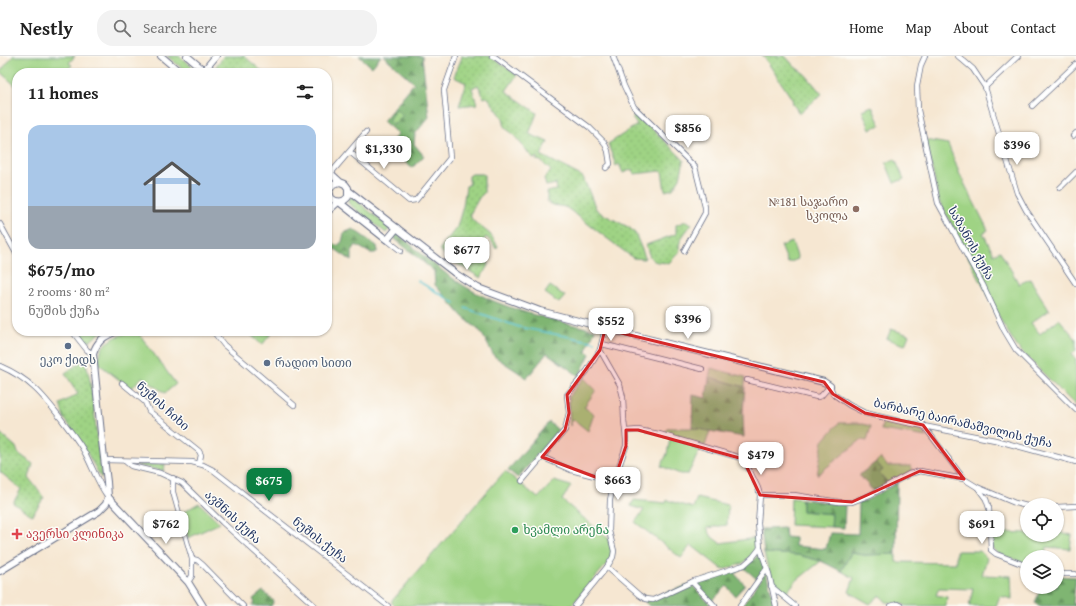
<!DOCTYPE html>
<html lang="en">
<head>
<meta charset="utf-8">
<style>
	body { margin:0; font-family:"Gentium Book Plus","Noto Serif Georgian",serif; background:#f2f2f2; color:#222; height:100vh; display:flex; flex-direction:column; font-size:15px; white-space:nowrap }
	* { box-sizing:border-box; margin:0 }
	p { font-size:13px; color:#767676 }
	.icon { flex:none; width:22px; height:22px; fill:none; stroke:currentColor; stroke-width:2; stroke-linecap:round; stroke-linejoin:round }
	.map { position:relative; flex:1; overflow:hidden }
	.side { position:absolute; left:12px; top:12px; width:320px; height:268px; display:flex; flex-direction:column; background:#fff; border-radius:16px; box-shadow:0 1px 3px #0004 }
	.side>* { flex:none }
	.buttons { position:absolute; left:1020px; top:442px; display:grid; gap:8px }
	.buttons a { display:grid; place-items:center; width:44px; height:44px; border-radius:50%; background:#fff; box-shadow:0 1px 3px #0004; font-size:20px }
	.price { position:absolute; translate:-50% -34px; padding:0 9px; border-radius:8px; background:#fff; color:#222; font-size:13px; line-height:26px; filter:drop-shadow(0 1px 2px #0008) }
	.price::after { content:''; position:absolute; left:50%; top:24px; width:12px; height:9px; margin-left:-6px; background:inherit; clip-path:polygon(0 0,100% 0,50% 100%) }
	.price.selected { background:#0b8043; color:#fff }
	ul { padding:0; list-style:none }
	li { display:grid; align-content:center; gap:8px; height:212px; padding:0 16px }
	li span { display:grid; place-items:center; height:124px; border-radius:12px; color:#555 }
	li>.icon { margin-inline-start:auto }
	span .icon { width:72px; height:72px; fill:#fffc; stroke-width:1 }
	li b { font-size:17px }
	h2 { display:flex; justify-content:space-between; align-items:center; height:48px; padding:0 16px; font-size:17px }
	header { display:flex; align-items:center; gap:24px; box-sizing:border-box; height:56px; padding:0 20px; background:#fff; border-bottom:1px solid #e0e0e0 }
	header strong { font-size:19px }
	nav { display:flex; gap:22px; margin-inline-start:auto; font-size:14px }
	.search { width:280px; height:36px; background:#f2f2f2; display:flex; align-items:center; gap:10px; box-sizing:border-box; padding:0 14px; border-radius:16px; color:#767676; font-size:15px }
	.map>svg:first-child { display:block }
</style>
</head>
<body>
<header>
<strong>Nestly</strong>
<div class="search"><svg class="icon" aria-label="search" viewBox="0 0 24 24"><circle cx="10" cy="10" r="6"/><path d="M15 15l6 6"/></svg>Search here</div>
<nav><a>Home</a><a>Map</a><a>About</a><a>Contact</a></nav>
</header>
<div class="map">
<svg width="1076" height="550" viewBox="0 0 1076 550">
	<defs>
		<pattern id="forest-firs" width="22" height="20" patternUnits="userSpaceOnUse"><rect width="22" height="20" fill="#7fb572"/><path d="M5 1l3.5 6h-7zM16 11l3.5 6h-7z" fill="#679461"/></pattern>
		<pattern id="park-dots" width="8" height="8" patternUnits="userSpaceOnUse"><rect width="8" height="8" fill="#9fd384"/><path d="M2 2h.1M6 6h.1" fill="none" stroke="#88b574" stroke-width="1.8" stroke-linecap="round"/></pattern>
	</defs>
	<rect width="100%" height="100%" fill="#fdfcf7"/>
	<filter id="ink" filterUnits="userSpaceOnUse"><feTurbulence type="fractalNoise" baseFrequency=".025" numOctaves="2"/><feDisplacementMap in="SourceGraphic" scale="8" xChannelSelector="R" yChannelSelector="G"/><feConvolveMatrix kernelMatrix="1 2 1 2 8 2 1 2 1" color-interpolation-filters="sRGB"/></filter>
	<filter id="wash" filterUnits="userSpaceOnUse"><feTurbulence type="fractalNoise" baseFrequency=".012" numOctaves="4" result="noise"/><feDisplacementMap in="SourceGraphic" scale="16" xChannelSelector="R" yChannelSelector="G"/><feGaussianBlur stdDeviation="0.9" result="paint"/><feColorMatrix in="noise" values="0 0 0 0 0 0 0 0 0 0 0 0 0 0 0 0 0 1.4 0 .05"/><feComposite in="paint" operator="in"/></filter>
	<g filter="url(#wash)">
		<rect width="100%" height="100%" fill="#f6e7d2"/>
		<g fill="#9fd384" stroke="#5d8171">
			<polygon points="13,0 75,0 69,7 72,9 65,17 17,17 17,31 0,16"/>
			<polygon points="167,0 179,0 195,13 195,17 188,17"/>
			<polygon points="872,50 880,69 870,73 862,54"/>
			<polygon points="926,84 948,88 960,119 988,174 983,177 994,198 1000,195 1019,228 1030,223 1049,254 1031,267 1040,278 1059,263 1076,283 1076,294 1071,299 1076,303 1076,350 1018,292 1004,270 939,145"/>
			<polygon points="895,103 904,123 894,127 886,107"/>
			<polygon points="352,141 390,172 386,177 348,147 349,142"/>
			<polygon points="792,186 798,203 788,207 781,190"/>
			<polygon points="550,230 565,240 559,247 545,237"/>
			<polygon points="891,273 909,279 905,289 887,283"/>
			<path d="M75,275H103C89,284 89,293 75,275Z"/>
			<path d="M132,275H137L176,328L165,337L142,321L131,333L99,308C98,285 114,282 132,275Z"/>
			<polygon points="254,275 273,275 262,289 251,279"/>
			<polygon points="711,312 745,321 745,331 709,321"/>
			<polygon points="584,322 596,334 584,351 594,358 588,375 573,363 570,370 569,340"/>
			<path d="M883,364C899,367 916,367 927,381L881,374Z"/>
			<polygon points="839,367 858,367 871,370 867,385 861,384 817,419 823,385"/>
			<polygon points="668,372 692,372 710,375 705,390 664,378"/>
			<polygon points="670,383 701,392 688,418 680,418 661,410 667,398"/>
			<polygon points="880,402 888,410 911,410 913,415 888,427 879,417 882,414 876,406"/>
			<polygon points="165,408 164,415 135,409"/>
			<polygon points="505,415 538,442 554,425 571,430 562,444 609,483 612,497 611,503 571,550 395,550 391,546"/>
			<polygon points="697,442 728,449 727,469 707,472 712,481 720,487 756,482 755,496 743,507 723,514 691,489 681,502 635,466 644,454 631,450 634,444 666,447 667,444 693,452"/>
			<polygon points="791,442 802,443 802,455 832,458 832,471 790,469"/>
			<polygon points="199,447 220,467 188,482 182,457"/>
			<polygon points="993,476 1027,477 1027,479 1057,479 1057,476 1072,479 1070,493 1047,491 1045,501 1027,501 1027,508 997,497 992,492"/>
			<polygon points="956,495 980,495 987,502 982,519 1011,520 1012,543 1000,540 996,550 969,550 973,533 939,532 936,539 947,541 946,550 907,550 902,548 886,546 880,539 870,548 849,536 854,522 841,515 851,497 864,499 896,498 896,506 956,507"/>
			<polygon points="764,497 798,499 821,505 796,525 785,538 772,527"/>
		</g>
		<g fill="url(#forest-firs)" stroke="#4d7268">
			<polygon points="359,0 381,0 372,11"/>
			<polygon points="384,0 422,0 429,61 415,78 414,88 424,100 412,112 387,91 398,78 383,65 414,27"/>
			<polygon points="353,173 377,190 378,195 375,197 370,197 356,189 352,195 352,205 335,193 327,203 327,181 337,190 342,186 344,177"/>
			<path d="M398,178C420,196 441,216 466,231C506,255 551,263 595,274L586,294L590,298L579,320L547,297L527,322L494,300L481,276L462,260L435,229L434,215L395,183V179Z"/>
			<polygon points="709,321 745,331 743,357 744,381 692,372 693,339 706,342"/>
			<polygon points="549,366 558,374 518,422 508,414"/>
			<polygon points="876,406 883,414 879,417 888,427 874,436 859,419"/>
			<polygon points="897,427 896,498 864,499 851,497 841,515 821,505 798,499 764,497 761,473 785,472 786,481 795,482 795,490 826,493 830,477 858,478 859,446 867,444"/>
			<polygon points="802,443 845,449 844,472 831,471 832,458 802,455"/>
			<path d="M759,498L765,512L758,524L743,511L735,518L745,529L735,540L727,530L712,545L697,528L698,525C717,519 746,514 759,498Z"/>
			<polygon points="766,516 775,550 742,550"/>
			<polygon points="1057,520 1076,521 1073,548 1076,548 1076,550 1041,550 1035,547 1041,531 1057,531"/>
			<polygon points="691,528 712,550 649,550 644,545"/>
			<polygon points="263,535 274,545 271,550 252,550 255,547 253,543"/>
		</g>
		<g fill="url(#park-dots)" stroke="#5d8171">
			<polygon points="224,0 244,0 264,17 222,17 215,11"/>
			<path d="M460,0H489L517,19L506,35L537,57L529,78L548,86L541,99L583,121L596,153L601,157L630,172L635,177L645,201L644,203L633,202L567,152C558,148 554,152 547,145V136L557,134L556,128L546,130L544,122L551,115L541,105L536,104L538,102L536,101L535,103L528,97V96L512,77L505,72L503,62L489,43L487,41L484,42L478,29L472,32L477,48L459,50L466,27L454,21L462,1Z"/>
			<polygon points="762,0 785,0 795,11 805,18 822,38 799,57 793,48 792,43 764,1"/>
			<polygon points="396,53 403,59 394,69 388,64"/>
			<polygon points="637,58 684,104 680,122 673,133 665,135 662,115 634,118 633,113 623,117 619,108 616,110 608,88 637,69 632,62"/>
			<polygon points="472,118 482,118 484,119 484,137 479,142 470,158 472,164 490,178 498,190 496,193 493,187 486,181 483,185 487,188 485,190 487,191 485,194 490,198 485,204 489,207 481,222 456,207 439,194 457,171 463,150 466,130 469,129 469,120"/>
			<path d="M686,165L692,168C686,176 676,186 680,195L669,207C651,206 651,206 646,189L676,178V169Z"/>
			<path d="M85,303C96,341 95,382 102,421L101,422L81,386L64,362L60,348L78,338L65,317Z"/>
			<polygon points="0,377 16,391 18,397 33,408 29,422 44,442 32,459 13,447 21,433 0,416"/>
		</g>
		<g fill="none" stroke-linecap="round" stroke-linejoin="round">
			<g stroke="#57c4d0" stroke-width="1.5">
				<polyline points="418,225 455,247"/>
				<polyline points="465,252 519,271 595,286"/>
			</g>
		</g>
	</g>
	<g filter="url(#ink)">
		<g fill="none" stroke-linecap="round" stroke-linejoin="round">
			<defs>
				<g id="street">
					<polyline points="492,0 495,1 589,71 604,86 608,95 610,108 606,112"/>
					<polyline points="613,0 624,30 634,51 695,111 705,151 705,157 684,195"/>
					<polyline points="925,0 921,9 917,30 918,54 938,147 983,229 1004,274 1016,294 1076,354"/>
					<polyline points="958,0 973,13 985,31 1017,137 1026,154 1076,228"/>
					<polyline points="985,31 1018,0"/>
					<polyline points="1032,50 1076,8"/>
					<polyline points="1073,80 1076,77"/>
					<polyline points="350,96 409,145 416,144 450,102 444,34 456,0"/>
					<polyline points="331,117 366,76"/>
					<polyline points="1060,132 1076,116"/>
					<polyline points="0,168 17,199"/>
					<polyline points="387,184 401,195"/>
					<polyline points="72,275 87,294 93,298"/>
					<polyline points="213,275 224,289 294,349"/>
					<polyline points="602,288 702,313"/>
					<path d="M0,310C30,323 43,339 62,364C70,375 79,385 85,397C93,412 98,428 108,441"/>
					<polyline points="747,324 817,341 821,340 830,330 833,338 849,349 865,357 898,365 995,384 1076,406"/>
					<polyline points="122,327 145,346 149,355 199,395 201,399 199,408"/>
					<polyline points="923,369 964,423"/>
					<polyline points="626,375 638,374 659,378 738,401 745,405 758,432 760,439 758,467 760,492 769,518 776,550"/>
					<polyline points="542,401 571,414 614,425"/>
					<polyline points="104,404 192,406 203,409 213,414 388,550"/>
					<polyline points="126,406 131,410 160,417 182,427 222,466 315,550"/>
					<polyline points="173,422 173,436 192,503 192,520 188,526"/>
					<polyline points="522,425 565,374 569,357 567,339 587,315 600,294 605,273"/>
					<polyline points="978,432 986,443 989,452 991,494 996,498 1027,510"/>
					<polyline points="760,439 794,439 839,446 852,446 870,439 909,418 920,415 964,423 977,431 1015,447 1027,450"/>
					<polyline points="1057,451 1076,450"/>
					<polyline points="192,503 197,504 203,509 243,550"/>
					<polyline points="607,511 639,539 645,543 653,544 694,525 744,509 753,501 760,492"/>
					<polyline points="1057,518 1075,518"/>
					<polyline points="692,526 715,550"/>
					<polyline points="771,530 795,550"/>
					<polyline points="575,550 607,511 613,501 614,495 609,475 610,444 614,425 626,390 626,384 624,364 623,341 620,329 600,294"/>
					<polyline points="740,550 767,512"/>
					<polyline points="891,550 897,548 901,550"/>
				</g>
				<g id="secondary">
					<polyline points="161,0 181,17"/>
					<polyline points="187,0 207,17"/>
					<polyline points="202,17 216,0"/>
					<path d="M327,114L340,126L345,128L348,132V141C343,147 337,147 331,142L329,135L333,128L340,126"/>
					<polyline points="327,127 331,117"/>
					<polyline points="349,135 456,218 478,232 540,255 640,281 824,326 830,330"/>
					<polyline points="339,146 387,184 397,172"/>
					<polyline points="327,156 338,146"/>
					<polyline points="108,441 188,526 203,550"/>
					<path d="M0,515L99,455L106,448L108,441L107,426L101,377L93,298C97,285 104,280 117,275"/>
				</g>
			</defs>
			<use href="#street" stroke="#686f87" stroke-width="6"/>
			<use href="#secondary" stroke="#686f87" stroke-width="8"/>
			<use href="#street" stroke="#fff" stroke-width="4.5"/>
			<use href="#secondary" stroke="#fff" stroke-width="6"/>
		</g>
	</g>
	<path fill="#d62828" fill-opacity="0.2" stroke="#d62828" stroke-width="3" stroke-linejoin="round" d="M605,273L824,326L833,338L865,357L923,369L964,423L920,415L852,446L760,439L743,403L638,374H626V390L614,425L598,422L542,401L565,374L569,357L567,339L600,294Z"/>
	<circle fill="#8d6e63" stroke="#fdfcf7" stroke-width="1.5" cx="856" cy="153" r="4"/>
	<g fill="#5c6f8a" stroke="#fdfcf7" stroke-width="1.5">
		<circle cx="68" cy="290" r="4"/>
		<circle cx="267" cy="307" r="4"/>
	</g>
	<circle fill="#2e9e5b" stroke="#fdfcf7" stroke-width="1.5" cx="515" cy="474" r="4"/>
	<path fill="#e0444e" stroke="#fdfcf7" stroke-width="1.5" d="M15 472h4v4h4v4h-4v4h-4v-4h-4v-4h4z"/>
	<g text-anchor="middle" stroke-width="3" stroke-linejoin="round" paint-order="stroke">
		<g font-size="12" fill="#785e54" stroke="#fdfcf7" text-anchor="end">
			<text x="848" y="150">№181 საჯარო<tspan x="848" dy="14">სკოლა</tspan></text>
		</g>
		<g font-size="12" fill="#1b2f5e" stroke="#fdfcf7">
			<text transform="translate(971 187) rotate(61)" y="4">საზანოს ქუჩა</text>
			<text transform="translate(163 350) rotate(42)" y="4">ნუშის ჩიხი</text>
			<text transform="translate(963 367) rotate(13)" y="4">ბარბარე ბაირამაშვილის ქუჩა</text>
			<text transform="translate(233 461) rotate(43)" y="4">ავშნის ქუჩა</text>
			<text transform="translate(320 484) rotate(38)" y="4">ნუშის ქუჩა</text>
		</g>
		<g font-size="12" fill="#4e5e75" stroke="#fdfcf7">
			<text x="68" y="308">ეკო ქიდს</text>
			<text x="275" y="311" text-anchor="start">რადიო სითი</text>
		</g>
		<g font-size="12" fill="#27864d" stroke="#fdfcf7" text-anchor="start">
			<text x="523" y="478">ხვამლი არენა</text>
		</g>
		<g font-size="12" fill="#be3a42" stroke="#fdfcf7" text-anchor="start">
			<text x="26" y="482">ავერსი კლინიკა</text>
		</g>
	</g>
</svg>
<div class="buttons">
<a><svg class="icon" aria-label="locate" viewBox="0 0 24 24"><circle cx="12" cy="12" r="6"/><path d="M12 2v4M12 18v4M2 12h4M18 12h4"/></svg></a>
<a><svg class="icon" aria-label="layers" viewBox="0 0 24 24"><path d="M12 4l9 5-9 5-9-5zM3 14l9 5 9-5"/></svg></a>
</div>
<b class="price" style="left:688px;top:93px">$856</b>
<b class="price" style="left:1017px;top:110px">$396</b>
<b class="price" style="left:384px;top:114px">$1,330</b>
<b class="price" style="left:467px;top:215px">$677</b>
<b class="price" style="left:688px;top:284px">$396</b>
<b class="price" style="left:611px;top:286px">$552</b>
<b class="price" style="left:761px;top:420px">$479</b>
<b class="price" style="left:618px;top:445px">$663</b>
<b class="price selected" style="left:269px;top:446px">$675</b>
<b class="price" style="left:166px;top:489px">$762</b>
<b class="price" style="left:982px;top:489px">$691</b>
<section class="side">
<h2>11 homes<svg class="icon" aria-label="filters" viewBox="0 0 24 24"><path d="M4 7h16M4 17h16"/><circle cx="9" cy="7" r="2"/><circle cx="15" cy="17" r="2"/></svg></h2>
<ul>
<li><span style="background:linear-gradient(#a9c7e8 65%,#9aa5b1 0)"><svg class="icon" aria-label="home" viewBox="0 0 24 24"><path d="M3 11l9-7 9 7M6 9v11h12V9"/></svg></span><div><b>$675/mo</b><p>2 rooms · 80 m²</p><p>ნუშის ქუჩა</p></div></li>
</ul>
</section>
</div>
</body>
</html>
